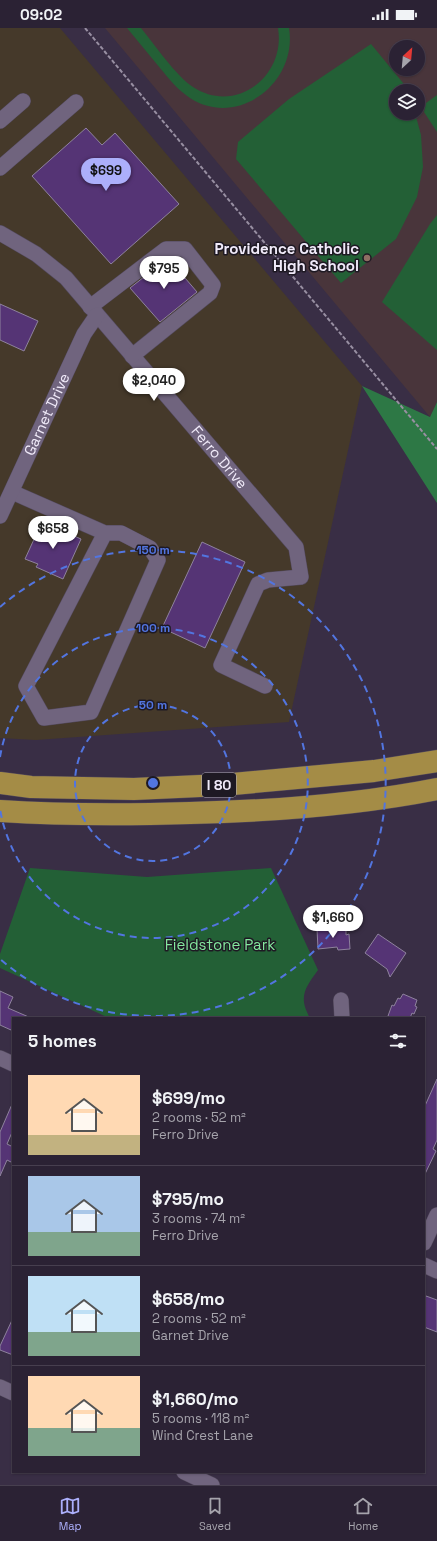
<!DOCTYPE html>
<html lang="en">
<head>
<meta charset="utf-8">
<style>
	body { margin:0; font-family:"Space Grotesk",sans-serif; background:#332a3c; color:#f1f3f6; height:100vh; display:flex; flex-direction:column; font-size:15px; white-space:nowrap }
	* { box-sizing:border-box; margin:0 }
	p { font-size:13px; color:#a6a4ac }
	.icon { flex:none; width:22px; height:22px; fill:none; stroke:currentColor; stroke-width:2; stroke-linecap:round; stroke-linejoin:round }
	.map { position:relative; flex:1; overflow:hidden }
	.drawer { position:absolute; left:12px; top:989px; width:413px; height:456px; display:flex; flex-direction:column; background:#2b2234; border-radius:0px; box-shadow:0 1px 3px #0004,0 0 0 1px #473f4f }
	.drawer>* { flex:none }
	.needle { width:26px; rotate:26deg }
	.controls { position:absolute; left:389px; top:12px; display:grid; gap:8px }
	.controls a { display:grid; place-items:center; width:36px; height:36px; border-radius:50%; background:#2b2234; box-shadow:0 1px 3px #0004,0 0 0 1px #473f4f; font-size:20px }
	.price { position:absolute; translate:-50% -34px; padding:0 9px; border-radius:14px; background:#fff; color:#222; font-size:13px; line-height:26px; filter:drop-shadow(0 1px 2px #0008) }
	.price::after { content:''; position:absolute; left:50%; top:24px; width:12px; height:9px; margin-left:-6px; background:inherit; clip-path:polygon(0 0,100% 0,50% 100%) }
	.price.active { background:#acaffb; color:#111 }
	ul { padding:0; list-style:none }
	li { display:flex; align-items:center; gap:12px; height:100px; padding:0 16px }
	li+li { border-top:1px solid #473f4f }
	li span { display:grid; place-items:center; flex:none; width:112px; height:80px; border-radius:0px; color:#555 }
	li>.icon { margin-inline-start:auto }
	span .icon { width:48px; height:48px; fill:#fffc; stroke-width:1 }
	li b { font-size:17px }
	h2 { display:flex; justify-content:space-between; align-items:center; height:48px; padding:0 16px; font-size:17px }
	.status { display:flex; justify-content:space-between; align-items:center; height:28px; padding:0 20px; background:#2b2234; direction:ltr }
	.status svg { height:11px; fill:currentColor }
	.menu { display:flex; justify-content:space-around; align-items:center; height:56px; border-top:1px solid #473f4f; background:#2b2234; font-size:11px; color:#a6a4ac }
	.menu a { display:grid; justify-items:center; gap:2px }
	.menu .active { color:#acaffb }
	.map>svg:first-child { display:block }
</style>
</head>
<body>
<div class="status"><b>09:02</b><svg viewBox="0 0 49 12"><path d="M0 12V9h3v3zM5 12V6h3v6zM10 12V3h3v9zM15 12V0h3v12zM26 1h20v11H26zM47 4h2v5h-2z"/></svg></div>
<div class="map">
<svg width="437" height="1457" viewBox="0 0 437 1457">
	<rect width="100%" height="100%" fill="#392e45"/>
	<polygon fill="#45392a" points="0,0 60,0 362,358 289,694 36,712 0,710"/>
	<path fill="#49353b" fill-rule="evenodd" d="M105,0H437V374L430,389ZM396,19H418V41H396ZM396,63H418V85H396Z"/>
	<g fill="#236036">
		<path d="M127,0H141C154,16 177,49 193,59C236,87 286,48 278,0H289C298,54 238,101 190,70C178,62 169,51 160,40C149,27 138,13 127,0Z"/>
		<polygon points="371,16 408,61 409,63 396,63 396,85 415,85 421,107 423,139 417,169 396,211 341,255 236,131 238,114 289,71"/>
		<polygon points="437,67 437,104 424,84 426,75"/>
		<polygon points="437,187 437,322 382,274 430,196"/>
		<path d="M30,840L147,849L271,840L318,942C305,960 298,969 310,990H109L0,940V926Z"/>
	</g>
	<polygon fill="#2d7845" points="362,358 430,389 437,374 437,475"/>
	<g fill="#553475" stroke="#8e829d">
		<polygon points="86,100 102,117 115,105 179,176 111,236 32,148"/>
		<polygon points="168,230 197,264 160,294 130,260"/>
		<polygon points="0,276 38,293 24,323 0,312"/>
		<polygon points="41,496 53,501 54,499 81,511 63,551 36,539 38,536 25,531"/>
		<polygon points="202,514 245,534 205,620 162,600"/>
		<polygon points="346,899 346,907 349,906 350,921 338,922 337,919 318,921 317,901"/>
		<polygon points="378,906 406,925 390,949 387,941 365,925"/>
		<polygon points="0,963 13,969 8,980 31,990 13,990 13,997 11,1002 0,997"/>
		<polygon points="403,966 417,972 415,978 417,979 414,986 412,985 410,990 393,990 388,988 392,977 394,978 398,970 400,971"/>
		<polygon points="437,1051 437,1112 433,1121 436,1123 424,1148 424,1080"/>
		<polygon points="13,1074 13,1102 7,1116 13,1119 13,1135 7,1132 0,1148 0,1104"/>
		<polygon points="426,1268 437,1272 437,1304 424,1299 424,1273"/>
		<polygon points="13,1290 13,1327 0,1322 0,1318"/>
	</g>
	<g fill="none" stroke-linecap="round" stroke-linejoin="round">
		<defs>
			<g id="minor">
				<polyline points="0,93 23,73"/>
				<polyline points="0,140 76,74"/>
				<path id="s1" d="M0,205L36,226L66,250L296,519L301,549L268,552L258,556L221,637L265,658"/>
				<polyline points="90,279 166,221 185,221 213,257 210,265 132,328"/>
				<polyline points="12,464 105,505 26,658 44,690 91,684 158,532 150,520 121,505 105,505"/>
				<path id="s2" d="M0,488L84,306L97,287"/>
				<polyline points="341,972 342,990"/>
				<polyline points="0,1030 13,1036"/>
				<polyline points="424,1215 437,1187"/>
				<polyline points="424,1237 437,1243"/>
				<polyline points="0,1359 13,1365"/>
				<polyline points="184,1444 212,1457"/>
			</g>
			<g id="highway">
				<polyline points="0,755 31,759 134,761 222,757 374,743 437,733"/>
				<path d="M0,783C63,787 127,787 190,785C273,783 356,777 437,761"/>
			</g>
		</defs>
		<use href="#minor" stroke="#52495c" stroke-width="16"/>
		<use href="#highway" stroke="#52495c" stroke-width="23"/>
		<polyline stroke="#988fa2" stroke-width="2" stroke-dasharray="4 2" stroke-linecap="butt" points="85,0 437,421"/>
		<use href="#minor" stroke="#70647e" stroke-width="15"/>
		<use href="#highway" stroke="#a48c46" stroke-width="22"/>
	</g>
	<g fill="none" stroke="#5275e0" stroke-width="2" stroke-dasharray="7 5">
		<circle cx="153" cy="755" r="78"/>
		<path d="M0 729A155 155 0 1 1 0 781"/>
		<path d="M0 579A233 233 0 1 1 0 931"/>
	</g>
	<circle fill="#8d6e63" stroke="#1e1923" stroke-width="1.5" cx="367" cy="230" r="4"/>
	<g text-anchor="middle" stroke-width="3" stroke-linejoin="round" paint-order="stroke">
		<rect fill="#1e1923" stroke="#b1abb9" stroke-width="1" x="202" y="745" width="34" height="24" rx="3"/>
		<g font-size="14" font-weight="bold" fill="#f0eaf9">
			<text x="219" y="762">I 80</text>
		</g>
		<g font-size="15" font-weight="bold" fill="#f0eaf9" stroke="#1e1923" text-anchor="end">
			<text x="359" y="226">Providence Catholic<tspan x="359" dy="17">High School</tspan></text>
		</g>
		<g font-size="15" fill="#f0eaf9" stroke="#1e1923">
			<text dy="5" stroke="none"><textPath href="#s2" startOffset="112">Garnet Drive</textPath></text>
			<text dy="5" stroke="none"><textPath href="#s1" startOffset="316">Ferro Drive</textPath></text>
		</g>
		<g font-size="15" fill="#84e79e" stroke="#1e1923">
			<text x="220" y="922">Fieldstone Park</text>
		</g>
	</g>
	<circle cx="153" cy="755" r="6" fill="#5275e0" stroke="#1e1923" stroke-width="2"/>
	<g font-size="12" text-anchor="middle" font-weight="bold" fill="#5275e0" stroke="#1e1923" stroke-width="3" stroke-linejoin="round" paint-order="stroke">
		<text x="153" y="526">150 m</text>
		<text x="153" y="604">100 m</text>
		<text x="153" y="681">50 m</text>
	</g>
</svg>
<div class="controls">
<a><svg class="needle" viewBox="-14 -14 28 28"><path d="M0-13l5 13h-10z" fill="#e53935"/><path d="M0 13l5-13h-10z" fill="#a6a4ac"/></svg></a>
<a><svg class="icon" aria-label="layers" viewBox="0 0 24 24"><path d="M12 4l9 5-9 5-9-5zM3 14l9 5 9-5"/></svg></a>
</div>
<b class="price active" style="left:106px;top:164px">$699</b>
<b class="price" style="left:164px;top:262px">$795</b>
<b class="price" style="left:154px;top:374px">$2,040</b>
<b class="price" style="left:53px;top:522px">$658</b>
<b class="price" style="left:333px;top:911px">$1,660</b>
<section class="drawer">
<h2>5 homes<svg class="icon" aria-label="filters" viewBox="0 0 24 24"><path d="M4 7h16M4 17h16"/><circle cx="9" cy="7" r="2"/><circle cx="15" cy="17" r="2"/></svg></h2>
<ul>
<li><span style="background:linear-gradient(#ffd9b3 75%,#c2b280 0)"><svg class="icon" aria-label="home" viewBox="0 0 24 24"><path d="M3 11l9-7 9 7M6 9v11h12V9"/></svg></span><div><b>$699/mo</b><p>2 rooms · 52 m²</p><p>Ferro Drive</p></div></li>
<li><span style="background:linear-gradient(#a9c7e8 70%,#7fa58c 0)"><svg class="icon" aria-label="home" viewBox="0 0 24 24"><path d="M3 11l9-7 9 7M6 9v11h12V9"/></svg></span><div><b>$795/mo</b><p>3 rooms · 74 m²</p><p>Ferro Drive</p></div></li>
<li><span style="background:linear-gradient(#bfe0f5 70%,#7fa58c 0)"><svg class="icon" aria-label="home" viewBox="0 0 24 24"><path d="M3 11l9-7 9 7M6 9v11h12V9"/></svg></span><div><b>$658/mo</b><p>2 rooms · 52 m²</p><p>Garnet Drive</p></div></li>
<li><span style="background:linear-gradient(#ffd9b3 65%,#7fa58c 0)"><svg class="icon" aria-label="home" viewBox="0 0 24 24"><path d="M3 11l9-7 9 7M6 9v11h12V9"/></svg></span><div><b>$1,660/mo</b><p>5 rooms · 118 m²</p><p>Wind Crest Lane</p></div></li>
</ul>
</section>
</div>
<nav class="menu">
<a class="active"><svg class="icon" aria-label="map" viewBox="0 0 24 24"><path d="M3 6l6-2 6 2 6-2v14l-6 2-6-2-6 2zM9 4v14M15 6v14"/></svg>Map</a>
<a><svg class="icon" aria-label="saved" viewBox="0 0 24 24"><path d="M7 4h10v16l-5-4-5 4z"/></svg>Saved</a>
<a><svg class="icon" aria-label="home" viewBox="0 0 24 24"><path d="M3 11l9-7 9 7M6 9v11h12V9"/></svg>Home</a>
</nav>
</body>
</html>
